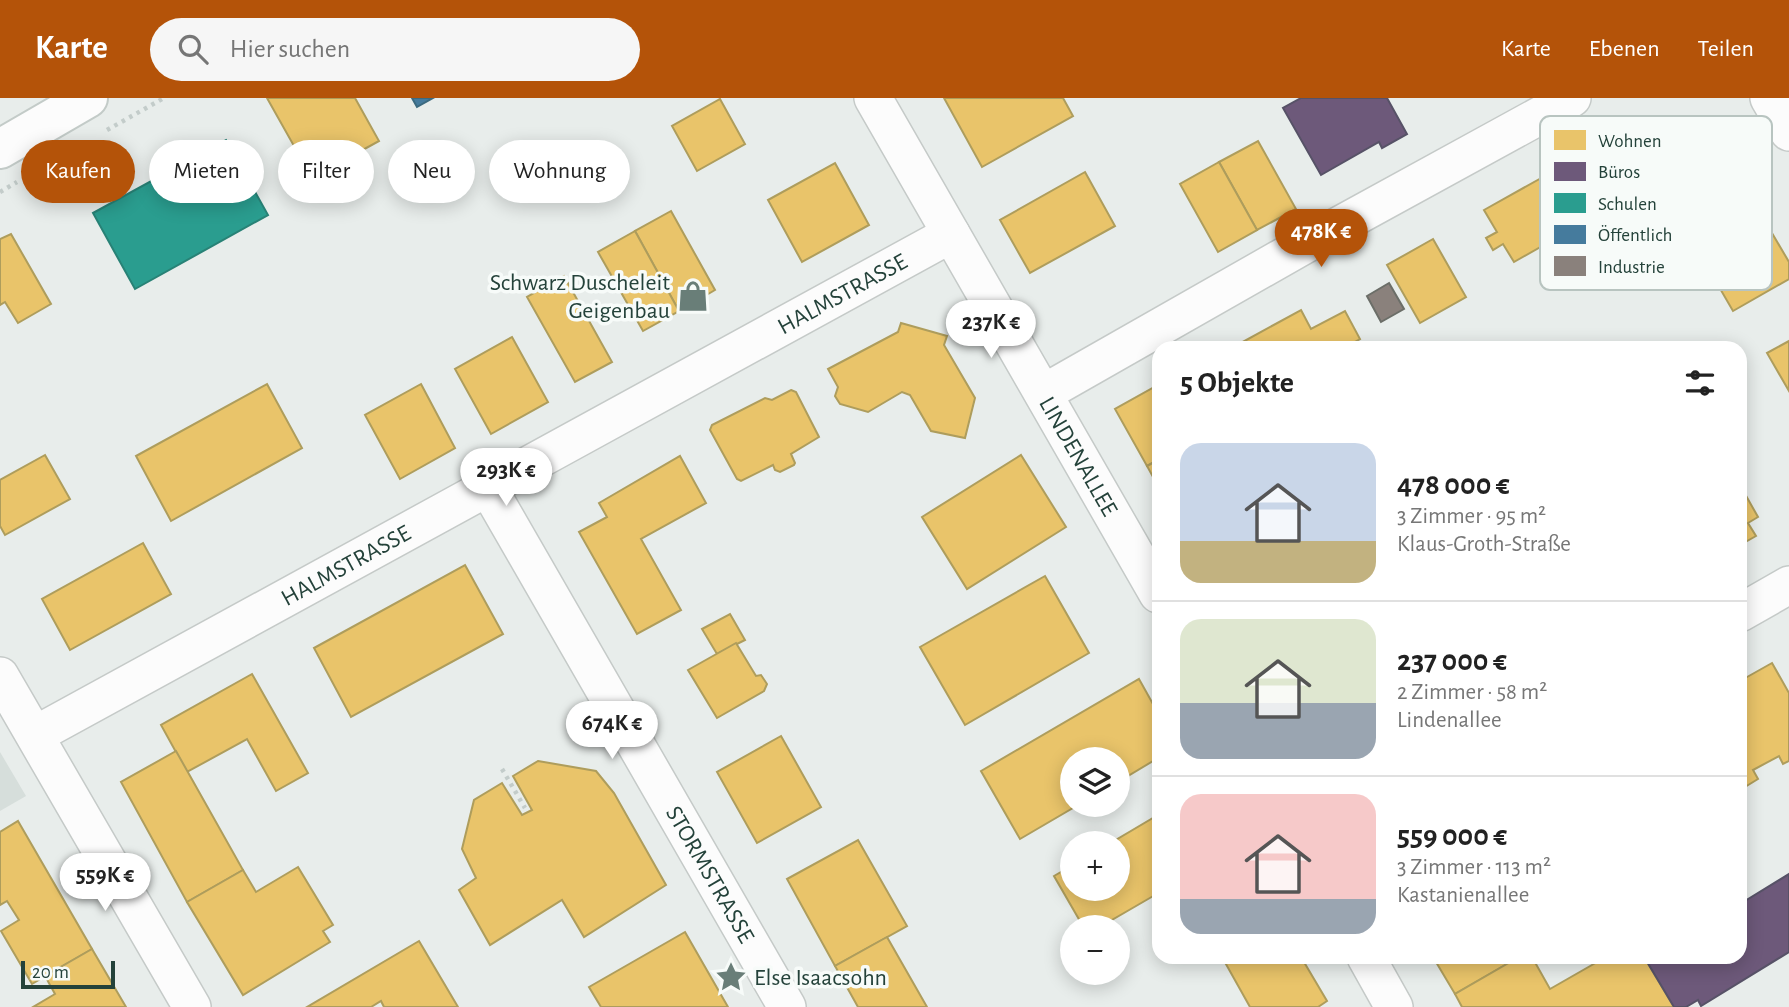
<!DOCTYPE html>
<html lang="de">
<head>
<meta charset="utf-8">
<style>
	body { margin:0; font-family:"Alegreya Sans",sans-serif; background:#f6f6f6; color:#222; height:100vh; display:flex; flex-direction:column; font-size:26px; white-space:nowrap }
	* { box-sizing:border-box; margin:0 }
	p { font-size:23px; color:#767676 }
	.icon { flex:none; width:38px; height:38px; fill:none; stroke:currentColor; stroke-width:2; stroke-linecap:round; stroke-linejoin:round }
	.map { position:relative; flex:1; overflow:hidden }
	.panel { position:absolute; left:1152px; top:243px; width:595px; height:623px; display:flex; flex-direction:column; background:#fff; border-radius:21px; box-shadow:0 4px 18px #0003 }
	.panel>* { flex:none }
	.banner { position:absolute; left:21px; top:42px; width:665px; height:63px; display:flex; gap:14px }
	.buttons { position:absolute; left:1060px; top:649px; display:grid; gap:14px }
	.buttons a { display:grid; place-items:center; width:70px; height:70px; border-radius:50%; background:#fff; box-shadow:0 4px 18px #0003; font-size:35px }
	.scale { position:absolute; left:21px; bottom:18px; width:94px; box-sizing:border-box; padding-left:7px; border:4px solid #24423a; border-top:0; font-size:19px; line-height:24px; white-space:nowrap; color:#24423a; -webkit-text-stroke:5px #f7fbf9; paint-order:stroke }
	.price { position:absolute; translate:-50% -60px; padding:0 16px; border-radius:24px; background:#fff; color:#222; font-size:23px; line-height:46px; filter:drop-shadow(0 2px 4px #0008) }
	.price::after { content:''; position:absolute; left:50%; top:42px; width:21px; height:16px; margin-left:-10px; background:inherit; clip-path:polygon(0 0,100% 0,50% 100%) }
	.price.on { background:#b45309; color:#fff }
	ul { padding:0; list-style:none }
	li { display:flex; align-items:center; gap:21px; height:175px; padding:0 28px }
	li+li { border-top:2px solid #e0e0e0 }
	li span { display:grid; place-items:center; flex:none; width:196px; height:140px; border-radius:21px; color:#555 }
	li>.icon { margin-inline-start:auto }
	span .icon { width:84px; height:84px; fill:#fffc; stroke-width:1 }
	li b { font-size:30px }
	h2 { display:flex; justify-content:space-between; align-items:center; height:84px; padding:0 28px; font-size:30px }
	.pill { padding:0 24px; border-radius:32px; background:#fff; box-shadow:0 4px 18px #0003; font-size:24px; line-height:63px }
	.pill.on { background:#b45309; color:#fff }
	header { display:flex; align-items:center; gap:42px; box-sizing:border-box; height:98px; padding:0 35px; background:#b45309; color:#fff }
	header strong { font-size:33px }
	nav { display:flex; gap:38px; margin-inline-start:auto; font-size:24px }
	.search { width:490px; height:63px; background:#f6f6f6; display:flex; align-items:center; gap:18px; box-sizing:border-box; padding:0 24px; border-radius:38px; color:#767676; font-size:26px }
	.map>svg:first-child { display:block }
</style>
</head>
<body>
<header>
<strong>Karte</strong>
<div class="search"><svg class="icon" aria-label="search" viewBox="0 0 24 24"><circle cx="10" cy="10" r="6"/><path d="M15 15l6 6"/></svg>Hier suchen</div>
<nav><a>Karte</a><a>Ebenen</a><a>Teilen</a></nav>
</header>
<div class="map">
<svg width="1789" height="909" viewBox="0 0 1789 909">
	<rect width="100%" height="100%" fill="#e8edeb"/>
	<polygon fill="#d6dedb" points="0,654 26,698 0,713"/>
	<g fill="#e9c46a" stroke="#ae9d5c" stroke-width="2">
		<polygon points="267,0 355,0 379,43 312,80"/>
		<polygon points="944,0 1063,0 1073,18 982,69"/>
		<polygon points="720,1 745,46 697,73 672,28"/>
		<polygon points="1642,23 1679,89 1642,110 1636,99 1612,113 1611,109 1514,164 1503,146 1493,152 1486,140 1497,134 1484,112 1543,79 1541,76 1560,65 1561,68 1581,57 1579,54 1605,40 1607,43"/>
		<polygon points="1258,43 1296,111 1257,132 1219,64"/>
		<polygon points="1219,64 1257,132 1218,154 1180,86"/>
		<polygon points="835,65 869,127 802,164 768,102"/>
		<polygon points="1085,74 1115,128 1030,175 1000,122"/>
		<polygon points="1745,89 1789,164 1789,181 1733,213 1682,125"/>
		<polygon points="671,113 715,192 679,213 635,133"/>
		<polygon points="635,133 679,213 643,233 598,154"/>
		<polygon points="11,136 51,206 18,225 5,204 0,207 0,141"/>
		<polygon points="1433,141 1466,199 1420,225 1387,167"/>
		<polygon points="564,178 612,264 575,284 527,199"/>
		<polygon points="1301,212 1311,231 1345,213 1360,241 1344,250 1241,250 1239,246"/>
		<polygon points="901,225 947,238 944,247 975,300 965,340 931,333 910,297 902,294 868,314 840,306 835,298 838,289 828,271 898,234"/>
		<polygon points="512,239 548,304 491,336 455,271"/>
		<polygon points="1789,243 1789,293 1767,255"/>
		<polygon points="267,286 302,350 171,423 136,358"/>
		<polygon points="421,286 455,350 400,381 365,317"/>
		<polygon points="1158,287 1158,362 1147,368 1115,311"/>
		<polygon points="791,292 796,294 819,339 791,356 795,365 794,367 780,374 775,372 773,367 741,383 737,381 710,332 712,327 765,300 772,302"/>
		<polygon points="45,357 70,401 5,437 0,428 0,382"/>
		<polygon points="1021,357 1066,429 967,491 922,419"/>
		<polygon points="680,358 706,405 641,441 681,512 637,536 579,434 607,419 599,405"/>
		<polygon points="1158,362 1158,388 1147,368"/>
		<polygon points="1740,387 1758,419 1748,425 1756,438 1740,447"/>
		<polygon points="143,445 171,496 70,552 42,501"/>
		<polygon points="465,467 503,536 351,619 314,550"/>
		<polygon points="1045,478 1089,555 965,627 920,549"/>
		<polygon points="730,516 745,542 717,556 702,531"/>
		<polygon points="736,545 756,578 761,577 767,586 764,593 717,620 688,572"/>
		<polygon points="1772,565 1789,595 1789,663 1783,666 1779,658 1753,672 1758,681 1740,692 1740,583"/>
		<polygon points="252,576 308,675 276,693 247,641 187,674 161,627"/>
		<polygon points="1139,581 1158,615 1158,660 1118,684 1118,662 1073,662 1073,707 1078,707 1020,741 981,673"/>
		<polygon points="781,638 821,709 757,745 717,674"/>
		<polygon points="176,653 243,772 187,804 121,684"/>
		<polygon points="538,663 596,673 614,695 666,787 584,839 562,802 490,847 459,792 476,780 462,751 474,702 502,685 522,717 532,712 513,678"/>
		<polygon points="1158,717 1158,802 1155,797 1098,830 1084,830 1054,778 1073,767 1073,791 1118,791 1118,746 1109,746"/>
		<polygon points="18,723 92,851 32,886 1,833 19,822 7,803 0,807 0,734"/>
		<polygon points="858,742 907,828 835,868 787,781"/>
		<polygon points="298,769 333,827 323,833 330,844 243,897 187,804 243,772 256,794"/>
		<polygon points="685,834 728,909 601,909 589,889"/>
		<polygon points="887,839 927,909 858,909 835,868"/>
		<polygon points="419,843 458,909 384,909 381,903 371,909 307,909"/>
		<polygon points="92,851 126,909 33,909 55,896 45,878"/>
		<polygon points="1222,859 1301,859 1327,903 1318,909 1250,909"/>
		<polygon points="1433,859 1519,859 1455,896"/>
		<polygon points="1519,859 1532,859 1550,891 1606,859 1644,859 1674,909 1462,909 1455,896"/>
	</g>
	<g fill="#6d597a" stroke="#575267" stroke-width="2">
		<polygon points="1301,0 1387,0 1407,36 1382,50 1379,44 1321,77 1283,10"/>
		<polygon points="1789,776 1789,854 1701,908 1698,902 1686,909 1674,909 1646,862 1651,859 1740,859 1740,806"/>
	</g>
	<polygon fill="#2a9d8f" stroke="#288276" stroke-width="2" points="226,42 268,117 135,191 93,115"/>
	<polygon fill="#457b9d" stroke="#3b6a7f" stroke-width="2" points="412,0 433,0 417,9"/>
	<polygon fill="#8a817c" stroke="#6b6e68" stroke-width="2" points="1389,185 1404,211 1381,224 1367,198"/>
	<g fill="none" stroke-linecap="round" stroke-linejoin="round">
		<defs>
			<g id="street">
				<path id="s1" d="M873,0L1158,496"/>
				<polyline points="1769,0 1789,34"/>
				<polyline points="1044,295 1320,138 1572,0"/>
				<path id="s2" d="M487,388L787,909"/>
				<polyline points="1740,515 1789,487"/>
				<polyline points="0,578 192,909"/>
				<path id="s3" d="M35,637L951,136"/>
				<polyline points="1366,859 1394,909"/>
			</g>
			<polyline id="secondary" points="0,51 88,0"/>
		</defs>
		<use href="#street" stroke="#c5cac8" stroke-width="40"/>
		<use href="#secondary" stroke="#c3cbc8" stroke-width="42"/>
		<g stroke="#c3ccca" stroke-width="4.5" stroke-dasharray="3.5 5" stroke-linecap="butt">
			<polyline points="107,32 164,0"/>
			<polyline points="0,94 17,84"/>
			<polyline points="502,671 525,710"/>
		</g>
		<use href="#street" stroke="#fcfcfc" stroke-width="37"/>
		<use href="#secondary" stroke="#fcfcfc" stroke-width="38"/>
	</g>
	<defs>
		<symbol id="shop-bare" viewBox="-9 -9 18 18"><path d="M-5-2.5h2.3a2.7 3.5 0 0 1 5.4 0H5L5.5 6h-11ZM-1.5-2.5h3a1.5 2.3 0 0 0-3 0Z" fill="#697e78" stroke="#f7fbf9" stroke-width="2.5" paint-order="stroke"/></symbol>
		<symbol id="sight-bare" viewBox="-9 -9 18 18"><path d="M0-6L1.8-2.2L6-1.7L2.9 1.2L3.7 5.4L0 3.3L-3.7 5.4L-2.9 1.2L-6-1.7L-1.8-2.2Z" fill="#697e78" stroke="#f7fbf9" stroke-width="2.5" paint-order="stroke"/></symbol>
	</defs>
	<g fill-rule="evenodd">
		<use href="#shop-bare" x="671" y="176" width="44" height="44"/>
		<use href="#sight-bare" x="709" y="857" width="44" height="44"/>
	</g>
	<g text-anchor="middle" stroke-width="7" stroke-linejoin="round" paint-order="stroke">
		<g font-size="24" fill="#24423a" stroke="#f7fbf9" text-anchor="end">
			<text x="670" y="192">Schwarz Duscheleit<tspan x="670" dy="28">Geigenbau</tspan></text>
			<text x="754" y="887" text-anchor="start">Else Isaacsohn</text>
		</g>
		<g font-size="24" fill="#24423a" stroke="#f7fbf9">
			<text dy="8" stroke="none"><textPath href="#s3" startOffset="920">HALMSTRASSE</textPath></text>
			<text dy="8" stroke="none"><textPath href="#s1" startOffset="413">LINDENALLEE</textPath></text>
			<text dy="8" stroke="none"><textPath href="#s3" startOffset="354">HALMSTRASSE</textPath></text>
			<text dy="8" stroke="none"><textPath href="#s2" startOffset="448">STORMSTRASSE</textPath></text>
		</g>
	</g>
	<rect x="1540" y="18" width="232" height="174" rx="10" fill="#f7fbf9" stroke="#b8c4c0" stroke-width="2"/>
	<rect x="1554" y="32" width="32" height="20" fill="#e9c46a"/>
	<rect x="1554" y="64" width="32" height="19" fill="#6d597a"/>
	<rect x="1554" y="95" width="32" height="20" fill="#2a9d8f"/>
	<rect x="1554" y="127" width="32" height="19" fill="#457b9d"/>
	<rect x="1554" y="158" width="32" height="20" fill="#8a817c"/>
	<g font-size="19" fill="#24423a">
		<text x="1598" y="49">Wohnen</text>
		<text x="1598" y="80">Büros</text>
		<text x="1598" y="112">Schulen</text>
		<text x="1598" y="143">Öffentlich</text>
		<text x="1598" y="175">Industrie</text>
	</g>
</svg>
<div class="buttons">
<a><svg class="icon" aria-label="layers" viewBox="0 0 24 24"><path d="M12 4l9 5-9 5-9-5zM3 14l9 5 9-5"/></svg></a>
<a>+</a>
<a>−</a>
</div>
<div class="scale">20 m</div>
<b class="price on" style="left:1321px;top:171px">478K €</b>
<b class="price" style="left:991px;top:262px">237K €</b>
<b class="price" style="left:506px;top:410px">293K €</b>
<b class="price" style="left:612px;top:663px">674K €</b>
<b class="price" style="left:105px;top:815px">559K €</b>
<div class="banner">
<a class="pill on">Kaufen</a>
<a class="pill">Mieten</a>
<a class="pill">Filter</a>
<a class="pill">Neu</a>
<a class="pill">Wohnung</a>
</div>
<section class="panel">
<h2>5 Objekte<svg class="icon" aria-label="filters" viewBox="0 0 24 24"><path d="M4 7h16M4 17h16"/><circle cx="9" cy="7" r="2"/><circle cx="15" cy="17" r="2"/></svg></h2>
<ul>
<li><span style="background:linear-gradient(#c9d6e8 70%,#c2b280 0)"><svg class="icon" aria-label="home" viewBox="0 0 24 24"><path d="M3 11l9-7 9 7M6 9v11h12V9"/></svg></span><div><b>478 000 €</b><p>3 Zimmer · 95 m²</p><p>Klaus-Groth-Straße</p></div></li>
<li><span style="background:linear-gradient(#dfe7d0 60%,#9aa5b1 0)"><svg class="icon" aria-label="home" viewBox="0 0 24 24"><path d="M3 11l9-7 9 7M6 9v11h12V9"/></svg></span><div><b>237 000 €</b><p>2 Zimmer · 58 m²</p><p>Lindenallee</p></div></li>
<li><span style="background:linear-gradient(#f6c9c9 75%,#9aa5b1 0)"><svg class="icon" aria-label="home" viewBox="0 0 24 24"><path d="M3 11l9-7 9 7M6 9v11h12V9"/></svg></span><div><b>559 000 €</b><p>3 Zimmer · 113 m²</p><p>Kastanienallee</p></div></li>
</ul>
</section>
</div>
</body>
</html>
